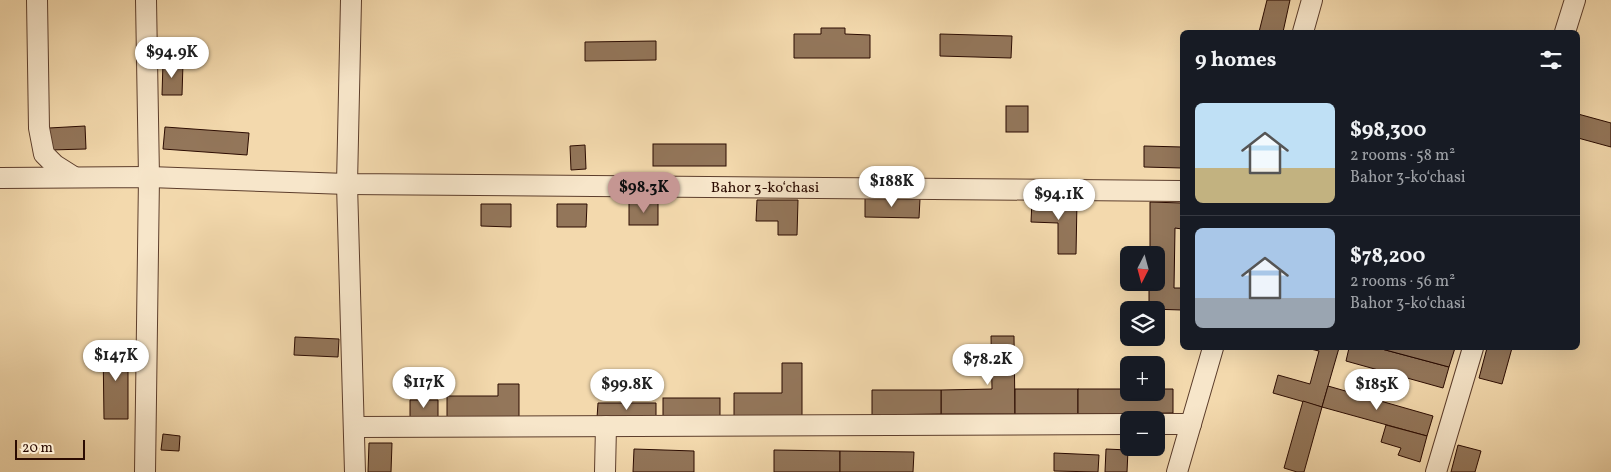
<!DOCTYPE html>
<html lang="en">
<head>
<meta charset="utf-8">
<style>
	body { margin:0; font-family:Vollkorn,serif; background:#242831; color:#f1f3f6; height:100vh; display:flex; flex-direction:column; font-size:19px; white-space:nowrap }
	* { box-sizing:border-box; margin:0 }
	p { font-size:16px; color:#9ea1a6 }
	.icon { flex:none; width:28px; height:28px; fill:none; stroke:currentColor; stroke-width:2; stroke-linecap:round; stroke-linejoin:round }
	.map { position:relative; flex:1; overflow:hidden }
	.drawer { position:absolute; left:1180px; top:30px; width:400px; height:320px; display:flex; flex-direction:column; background:#171b24; border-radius:8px; box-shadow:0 5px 20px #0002 }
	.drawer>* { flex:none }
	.needle { width:32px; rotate:186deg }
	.controls { position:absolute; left:1120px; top:246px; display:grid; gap:10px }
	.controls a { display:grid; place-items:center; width:45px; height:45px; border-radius:8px; background:#171b24; box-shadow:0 5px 20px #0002; font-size:25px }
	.scale { position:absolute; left:15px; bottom:12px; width:70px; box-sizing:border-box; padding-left:5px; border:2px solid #2b0b01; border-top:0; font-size:14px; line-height:18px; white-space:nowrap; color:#2b0b01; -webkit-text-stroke:4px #f7e6ca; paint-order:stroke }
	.price { position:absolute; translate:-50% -42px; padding:0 11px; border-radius:18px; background:#fff; color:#222; font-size:16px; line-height:32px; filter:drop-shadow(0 1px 2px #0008) }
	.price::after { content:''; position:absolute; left:50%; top:30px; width:15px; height:11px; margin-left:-8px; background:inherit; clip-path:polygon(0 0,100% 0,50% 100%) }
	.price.active { background:#c59692; color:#111 }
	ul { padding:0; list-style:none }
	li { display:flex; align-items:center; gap:15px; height:125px; padding:0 15px }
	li+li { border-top:1px solid #363941 }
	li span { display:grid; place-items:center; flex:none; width:140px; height:100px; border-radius:8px; color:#555 }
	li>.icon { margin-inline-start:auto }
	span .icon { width:60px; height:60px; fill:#fffc; stroke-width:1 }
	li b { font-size:21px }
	h2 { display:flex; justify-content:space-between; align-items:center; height:60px; padding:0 15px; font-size:21px }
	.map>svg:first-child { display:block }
</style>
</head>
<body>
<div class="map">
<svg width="1611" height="472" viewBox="0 0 1611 472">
	<rect width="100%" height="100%" fill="#f3d9ad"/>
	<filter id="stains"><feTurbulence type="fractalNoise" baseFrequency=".004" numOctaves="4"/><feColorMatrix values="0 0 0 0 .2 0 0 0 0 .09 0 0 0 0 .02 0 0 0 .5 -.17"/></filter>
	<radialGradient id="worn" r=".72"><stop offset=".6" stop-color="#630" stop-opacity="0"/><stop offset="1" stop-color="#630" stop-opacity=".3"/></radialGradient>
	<g fill="#93765a" stroke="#2b0b01">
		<polygon points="1267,0 1290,0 1283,32 1259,32"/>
		<polygon points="821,28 845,28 845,34 870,35 870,58 794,58 794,34 821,34"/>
		<polygon points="940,34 1012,36 1011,58 940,56"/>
		<polygon points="656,41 656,60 585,61 585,42"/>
		<polygon points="163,62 183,63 182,95 162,95"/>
		<rect x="1006" y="106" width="22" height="26"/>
		<polygon points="1578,114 1611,123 1611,147 1578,138 1578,141"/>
		<polygon points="85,126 86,149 50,150 49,128"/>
		<polygon points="165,127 249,133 247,155 163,149"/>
		<rect x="653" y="144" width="73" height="22"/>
		<polygon points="585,145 586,169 571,170 570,146"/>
		<polygon points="1144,146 1182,147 1182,168 1144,167"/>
		<polygon points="865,198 920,199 919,218 865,217"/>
		<polygon points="757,200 798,200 797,235 778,235 778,221 756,221"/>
		<polygon points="1032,200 1077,201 1076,254 1058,254 1058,223 1031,222"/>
		<rect x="629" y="202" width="29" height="23"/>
		<polygon points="1150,202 1182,203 1182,229 1175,228 1174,288 1182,288 1182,310 1149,309 1149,282 1156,282 1156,255 1150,255"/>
		<polygon points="481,204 511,204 511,227 481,226"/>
		<polygon points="557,204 587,204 586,227 557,227"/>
		<polygon points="991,336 1014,336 1015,414 941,414 941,390 992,389"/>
		<polygon points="295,337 339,339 338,357 294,355"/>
		<polygon points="103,345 128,345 128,419 104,419"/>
		<polygon points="1306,348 1339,348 1322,407 1273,393 1278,375 1310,384 1319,351"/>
		<polygon points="1349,348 1378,348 1449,367 1443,388 1346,361"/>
		<polygon points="1378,348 1455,348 1449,367"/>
		<polygon points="1487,348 1512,348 1502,384 1479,378"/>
		<polygon points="782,363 802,363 802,417 734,418 734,393 782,393"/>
		<polygon points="498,384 519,384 519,418 447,419 447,396 498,396"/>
		<polygon points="1328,386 1433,416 1427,436 1322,407"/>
		<rect x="1015" y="389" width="63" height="25"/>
		<polygon points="1078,389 1129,389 1129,392 1156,392 1156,389 1173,389 1173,413 1078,414"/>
		<polygon points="872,390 941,390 941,414 872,415"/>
		<rect x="663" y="398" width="57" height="18"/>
		<polygon points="410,400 438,400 438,418 410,419"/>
		<polygon points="1303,401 1322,407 1304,472 1297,472 1284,468"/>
		<polygon points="598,403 656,403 656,418 597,418"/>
		<polygon points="1386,425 1427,436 1420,462 1398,455 1401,448 1381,442"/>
		<polygon points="163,434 180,436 179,451 161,450"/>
		<polygon points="369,443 392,443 391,472 368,472"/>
		<polygon points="1458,445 1481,451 1475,472 1451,472"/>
		<polygon points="634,449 694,451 694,472 633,472"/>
		<polygon points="1106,449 1128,450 1127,472 1105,472"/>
		<polygon points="774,450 840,451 840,472 774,472"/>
		<polygon points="840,451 914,452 913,472 840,472"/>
		<polygon points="1054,453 1099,455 1098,472 1054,471"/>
	</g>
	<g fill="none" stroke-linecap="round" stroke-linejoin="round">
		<defs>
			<g id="minor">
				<polyline points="37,0 39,128 44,154 55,165 74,177"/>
				<polyline points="351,0 347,184 355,472"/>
				<polyline points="1303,32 1312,0"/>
				<polyline points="1565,32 1575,0"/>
				<polyline points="0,178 149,177 347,184 1182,191"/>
				<polyline points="1156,424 1191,424"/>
				<polyline points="355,427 1129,424"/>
				<polyline points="145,472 149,177 146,0"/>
				<polyline points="605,472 606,426"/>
				<polyline points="1177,472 1213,348"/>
				<polyline points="1436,472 1473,348"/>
			</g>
		</defs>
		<use href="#minor" stroke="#5d3e2c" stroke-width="22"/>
		<use href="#minor" stroke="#f7e6ca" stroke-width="20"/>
	</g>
	<g text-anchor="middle" stroke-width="4" stroke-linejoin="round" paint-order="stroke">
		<g font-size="15" fill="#2b0b01" stroke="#f7e6ca">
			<text x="765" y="192">Bahor 3-koʻchasi</text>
		</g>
	</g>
	<rect width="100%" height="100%" filter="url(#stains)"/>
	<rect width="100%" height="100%" fill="url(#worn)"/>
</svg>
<div class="controls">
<a><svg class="needle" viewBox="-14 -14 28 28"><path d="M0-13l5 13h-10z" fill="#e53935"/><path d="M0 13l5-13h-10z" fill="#9ea1a6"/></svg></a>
<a><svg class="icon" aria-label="layers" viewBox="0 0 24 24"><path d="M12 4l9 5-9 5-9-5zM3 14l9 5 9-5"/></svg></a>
<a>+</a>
<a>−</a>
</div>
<div class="scale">20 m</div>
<b class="price" style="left:172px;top:79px">$94.9K</b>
<b class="price" style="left:892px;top:208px">$188K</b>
<b class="price active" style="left:644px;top:214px">$98.3K</b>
<b class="price" style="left:1059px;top:221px">$94.1K</b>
<b class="price" style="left:116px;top:382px">$147K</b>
<b class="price" style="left:988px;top:386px">$78.2K</b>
<b class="price" style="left:424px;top:409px">$117K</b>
<b class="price" style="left:627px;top:411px">$99.8K</b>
<b class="price" style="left:1377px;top:411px">$185K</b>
<section class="drawer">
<h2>9 homes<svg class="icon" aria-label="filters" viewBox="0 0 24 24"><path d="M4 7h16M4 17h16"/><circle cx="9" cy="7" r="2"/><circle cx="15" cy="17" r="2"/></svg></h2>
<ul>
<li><span style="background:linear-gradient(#bfe0f5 65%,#c2b280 0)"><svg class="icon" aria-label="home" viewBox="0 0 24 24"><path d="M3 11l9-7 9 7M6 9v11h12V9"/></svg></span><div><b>$98,300</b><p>2 rooms · 58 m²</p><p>Bahor 3-koʻchasi</p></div></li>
<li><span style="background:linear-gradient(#a9c7e8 70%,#9aa5b1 0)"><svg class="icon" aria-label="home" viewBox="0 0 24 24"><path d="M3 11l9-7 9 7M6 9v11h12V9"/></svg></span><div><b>$78,200</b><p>2 rooms · 56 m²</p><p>Bahor 3-koʻchasi</p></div></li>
</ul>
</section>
</div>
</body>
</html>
